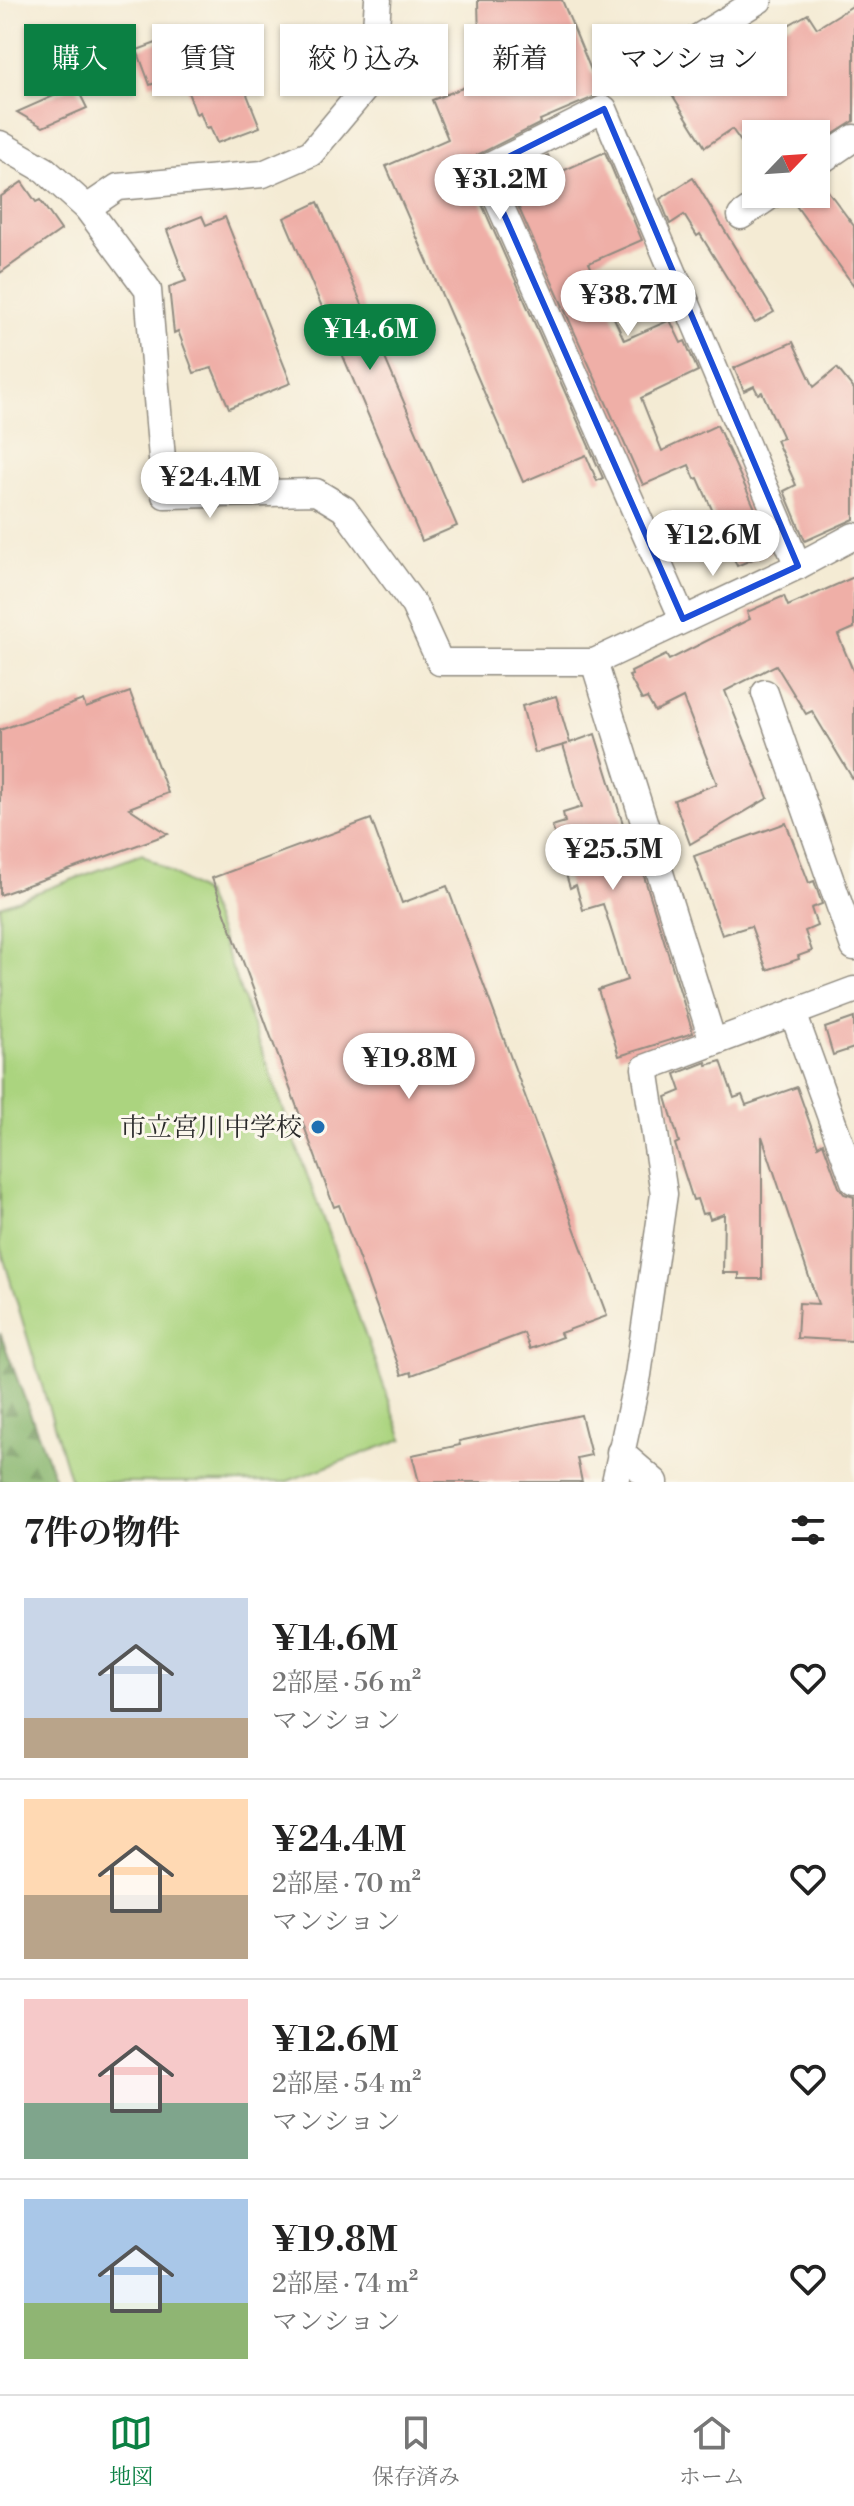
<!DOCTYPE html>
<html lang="ja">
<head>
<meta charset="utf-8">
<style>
	body { margin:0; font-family:"Libre Bodoni","Noto Serif JP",serif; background:#f6f6f6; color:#222; height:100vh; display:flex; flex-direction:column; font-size:30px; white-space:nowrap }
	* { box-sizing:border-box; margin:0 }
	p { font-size:26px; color:#767676 }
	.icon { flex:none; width:44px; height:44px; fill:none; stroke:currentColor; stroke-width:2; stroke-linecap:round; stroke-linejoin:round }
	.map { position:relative; height:1482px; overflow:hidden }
	.drawer { display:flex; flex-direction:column; background:#fff; flex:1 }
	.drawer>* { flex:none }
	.guide { position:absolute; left:24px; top:24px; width:806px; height:72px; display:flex; gap:16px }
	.needle { width:52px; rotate:65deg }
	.controls { position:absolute; left:742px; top:120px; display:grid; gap:16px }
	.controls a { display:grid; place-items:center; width:88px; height:88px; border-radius:0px; background:#fff; box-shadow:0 2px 6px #0004; font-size:40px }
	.price { position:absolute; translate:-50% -68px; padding:0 18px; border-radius:28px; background:#fff; color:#222; font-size:26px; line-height:52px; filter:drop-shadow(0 2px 4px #0008) }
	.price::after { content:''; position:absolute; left:50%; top:48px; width:24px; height:18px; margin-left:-12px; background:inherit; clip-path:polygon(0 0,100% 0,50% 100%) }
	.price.selected { background:#0b8043; color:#fff }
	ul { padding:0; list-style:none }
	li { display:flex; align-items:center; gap:24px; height:200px; padding:0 24px }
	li+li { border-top:2px solid #e0e0e0 }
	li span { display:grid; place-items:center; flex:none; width:224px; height:160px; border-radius:0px; color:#555 }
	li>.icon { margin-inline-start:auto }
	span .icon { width:96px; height:96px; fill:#fffc; stroke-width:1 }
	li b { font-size:34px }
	h2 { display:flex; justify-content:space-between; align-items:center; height:96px; padding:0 24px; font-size:34px }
	.chip { padding:0 28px; border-radius:0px; background:#fff; box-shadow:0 2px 6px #0004; font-size:28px; line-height:72px }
	.chip.selected { background:#0b8043; color:#fff }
	.dock { display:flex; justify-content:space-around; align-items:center; height:112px; border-top:2px solid #e0e0e0; background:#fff; font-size:22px; color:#767676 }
	.dock a { display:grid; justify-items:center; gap:4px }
	.dock .selected { color:#0b8043 }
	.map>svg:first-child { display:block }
</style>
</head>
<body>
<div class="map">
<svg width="854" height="1482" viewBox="0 0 854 1482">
	<defs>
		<pattern id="forest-firs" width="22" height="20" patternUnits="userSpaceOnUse" patternTransform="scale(2)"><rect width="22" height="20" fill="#88b66e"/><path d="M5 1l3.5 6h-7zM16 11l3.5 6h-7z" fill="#6f945b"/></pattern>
	</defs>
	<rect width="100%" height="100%" fill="#fbf7ec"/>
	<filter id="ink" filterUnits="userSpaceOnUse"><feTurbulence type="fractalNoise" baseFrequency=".0125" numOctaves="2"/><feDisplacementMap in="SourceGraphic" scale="16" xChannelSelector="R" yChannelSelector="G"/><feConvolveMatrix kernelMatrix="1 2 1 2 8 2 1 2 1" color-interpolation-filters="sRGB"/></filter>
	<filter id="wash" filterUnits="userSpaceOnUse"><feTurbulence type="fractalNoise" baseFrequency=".006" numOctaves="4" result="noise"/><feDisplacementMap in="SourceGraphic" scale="32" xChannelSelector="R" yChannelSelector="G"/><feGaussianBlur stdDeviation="1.8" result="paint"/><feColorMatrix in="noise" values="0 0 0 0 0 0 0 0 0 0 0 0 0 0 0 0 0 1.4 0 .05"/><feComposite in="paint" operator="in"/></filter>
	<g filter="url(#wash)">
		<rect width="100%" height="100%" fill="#f4ebd4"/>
		<polygon fill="#abd47f" stroke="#6b8055" stroke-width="2" points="142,854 205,894 403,1439 285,1482 71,1482 0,1246 0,906"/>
		<polygon fill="url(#forest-firs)" stroke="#5a704c" stroke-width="2" points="0,1333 56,1482 0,1482"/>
		<g id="blocks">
			<g fill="#efafa7">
				<polygon points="478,0 562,0 601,94 540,120 541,123 477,155 468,163 469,175 603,478 597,481 586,455 523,482 386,166 448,139 432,100 480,81"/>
				<polygon points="854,5 854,121 816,145 816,134 756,134 756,163 732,129 705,147 658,72 673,72 699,56 708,70 808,14 817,28"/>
				<polygon points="222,32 260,127 217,143 210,127 206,128 200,112 196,114 181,73 150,85 137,50 167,39"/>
				<polygon points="76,86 87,108 43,127 17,112"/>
				<polygon points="605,152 642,240 589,263 624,340 670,320 681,343 685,341 698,371 641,398 662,451 717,425 774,550 737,566 698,478 695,479 689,465 643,485 513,195 531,187 522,168 548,155 556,174"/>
				<polygon points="693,178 774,312 755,323 700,234 697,236 684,215 670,224 660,199"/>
				<polygon points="22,182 36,202 40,200 61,230 0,273 0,197"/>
				<polygon points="822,183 854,226 854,286 794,203 807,194 816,194 816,187"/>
				<polygon points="318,202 457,526 422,541 284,218"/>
				<polygon points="202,216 206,225 225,217 291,383 229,408 212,368 194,373 178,331 174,333 169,287 186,281 167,230"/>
				<polygon points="793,342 814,387 837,368 854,389 854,519 805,541 784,491 796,485 776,440 783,438 762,392 758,394 754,386 744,391 734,368"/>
				<polygon points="854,577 854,628 838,635 854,673 854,781 812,711 806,714 776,665 725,691 768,798 690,844 674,800 717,784 683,698 655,712 647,698 642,700 629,676 632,675 631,672 666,655 669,660 750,619 747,612 784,596 788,606"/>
				<polygon points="130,692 168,793 129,808 168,834 0,895 0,730 83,700 86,708"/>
				<polygon points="556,696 570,743 595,734 629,843 633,841 693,1033 619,1056 598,990 627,980 603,904 583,910 576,885 570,888 552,826 565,822 563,813 582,807 563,745 568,744 535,753 522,706"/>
				<polygon points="371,819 402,903 447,886 607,1316 560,1333 562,1337 530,1349 524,1333 412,1375 411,1372 402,1375 339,1205 334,1207 212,878"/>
				<polygon points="786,823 809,883 814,881 822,904 811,908 817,926 805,931 812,951 798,956 799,959 767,970 751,926 722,935 694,856"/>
				<polygon points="854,1018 854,1048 833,1055 825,1028"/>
				<polygon points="721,1061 734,1098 742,1095 746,1105 797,1087 818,1146 823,1143 839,1187 844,1194 854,1197 852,1341 797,1338 799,1303 818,1304 762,1136 762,1279 739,1279 739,1273 723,1273 724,1214 710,1219 708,1213 702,1214 697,1199 693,1200 675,1144 679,1142 666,1097 681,1091 675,1074 706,1062 707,1065"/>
				<polygon points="581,1415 591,1455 577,1458 582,1482 419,1482 412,1455 460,1445 459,1441"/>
			</g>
		</g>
	</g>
	<g filter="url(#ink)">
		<use href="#blocks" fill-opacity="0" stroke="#908b80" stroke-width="2"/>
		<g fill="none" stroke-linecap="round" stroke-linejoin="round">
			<defs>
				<g id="minor">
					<polyline points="665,58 759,0"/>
					<polyline points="0,144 45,170 87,208 148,290 165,495 316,492 344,509 414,605 440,662 594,662 798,566 854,536"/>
					<polyline points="816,164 854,138"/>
					<polyline points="87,208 118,187 263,174 311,153 372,80 378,0"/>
					<polyline points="741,216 773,194"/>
					<polyline points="683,619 484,169 604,109 798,566"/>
					<polyline points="594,662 713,1042"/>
					<polyline points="765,693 854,947"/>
					<polyline points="793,1013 854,1181"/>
					<polyline points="620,1452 655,1482"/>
					<polyline points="615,1482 638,1375 664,1194 645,1068 854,990"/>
				</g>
			</defs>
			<use href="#minor" stroke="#908b80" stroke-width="29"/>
			<use href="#minor" stroke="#fff" stroke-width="26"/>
		</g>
	</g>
	<path fill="none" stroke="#1d4ed8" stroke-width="6" stroke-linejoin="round" d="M604,109L798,566L683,619L484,169Z"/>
	<circle fill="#1f6fb2" stroke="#fbf7ec" stroke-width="3" cx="318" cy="1127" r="8"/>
	<g text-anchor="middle" stroke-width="6" stroke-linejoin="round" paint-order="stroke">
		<g font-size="26" fill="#2b2b2b" stroke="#fbf7ec" text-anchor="end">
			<text x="302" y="1136">市立宮川中学校</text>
		</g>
	</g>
</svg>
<div class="controls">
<a><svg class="needle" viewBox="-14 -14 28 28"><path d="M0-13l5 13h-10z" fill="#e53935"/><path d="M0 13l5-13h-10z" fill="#767676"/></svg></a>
</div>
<b class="price" style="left:500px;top:222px">¥31.2M</b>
<b class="price" style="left:628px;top:338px">¥38.7M</b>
<b class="price selected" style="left:370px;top:372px">¥14.6M</b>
<b class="price" style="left:210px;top:520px">¥24.4M</b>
<b class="price" style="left:713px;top:578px">¥12.6M</b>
<b class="price" style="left:613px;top:892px">¥25.5M</b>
<b class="price" style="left:409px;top:1101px">¥19.8M</b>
<div class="guide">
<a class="chip selected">購入</a>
<a class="chip">賃貸</a>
<a class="chip">絞り込み</a>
<a class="chip">新着</a>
<a class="chip">マンション</a>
</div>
</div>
<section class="drawer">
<h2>7件の物件<svg class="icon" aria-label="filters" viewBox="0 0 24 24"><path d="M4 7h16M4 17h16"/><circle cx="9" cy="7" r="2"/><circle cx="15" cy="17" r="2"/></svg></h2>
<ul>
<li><span style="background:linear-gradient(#c9d6e8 75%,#b9a48a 0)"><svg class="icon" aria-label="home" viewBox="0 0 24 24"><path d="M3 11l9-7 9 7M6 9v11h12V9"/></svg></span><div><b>¥14.6M</b><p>2部屋 · 56 m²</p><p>マンション</p></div><svg class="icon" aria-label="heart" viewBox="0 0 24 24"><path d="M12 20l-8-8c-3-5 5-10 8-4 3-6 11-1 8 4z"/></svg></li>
<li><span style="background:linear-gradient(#ffd9b3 60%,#b9a48a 0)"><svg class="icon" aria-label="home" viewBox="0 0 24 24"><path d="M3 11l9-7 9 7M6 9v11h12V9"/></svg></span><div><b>¥24.4M</b><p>2部屋 · 70 m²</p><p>マンション</p></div><svg class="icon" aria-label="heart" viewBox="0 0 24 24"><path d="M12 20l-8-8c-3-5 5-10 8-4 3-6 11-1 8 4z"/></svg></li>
<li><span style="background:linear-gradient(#f6c9c9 65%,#7fa58c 0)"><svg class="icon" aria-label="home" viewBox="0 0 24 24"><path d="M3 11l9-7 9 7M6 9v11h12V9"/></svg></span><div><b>¥12.6M</b><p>2部屋 · 54 m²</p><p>マンション</p></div><svg class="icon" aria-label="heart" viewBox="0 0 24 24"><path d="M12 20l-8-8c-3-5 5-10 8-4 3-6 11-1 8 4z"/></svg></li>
<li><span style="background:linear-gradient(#a9c7e8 65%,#8fb573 0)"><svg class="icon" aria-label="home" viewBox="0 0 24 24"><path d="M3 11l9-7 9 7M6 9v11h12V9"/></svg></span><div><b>¥19.8M</b><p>2部屋 · 74 m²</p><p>マンション</p></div><svg class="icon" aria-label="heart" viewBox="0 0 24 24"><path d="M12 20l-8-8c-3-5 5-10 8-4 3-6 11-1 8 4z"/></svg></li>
</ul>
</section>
<nav class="dock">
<a class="selected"><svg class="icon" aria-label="map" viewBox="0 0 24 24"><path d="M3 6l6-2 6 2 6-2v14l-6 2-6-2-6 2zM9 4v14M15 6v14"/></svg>地図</a>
<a><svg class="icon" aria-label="saved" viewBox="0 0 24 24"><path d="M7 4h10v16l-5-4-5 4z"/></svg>保存済み</a>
<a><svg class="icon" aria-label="home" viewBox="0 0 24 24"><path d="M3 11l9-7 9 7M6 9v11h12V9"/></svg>ホーム</a>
</nav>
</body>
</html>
